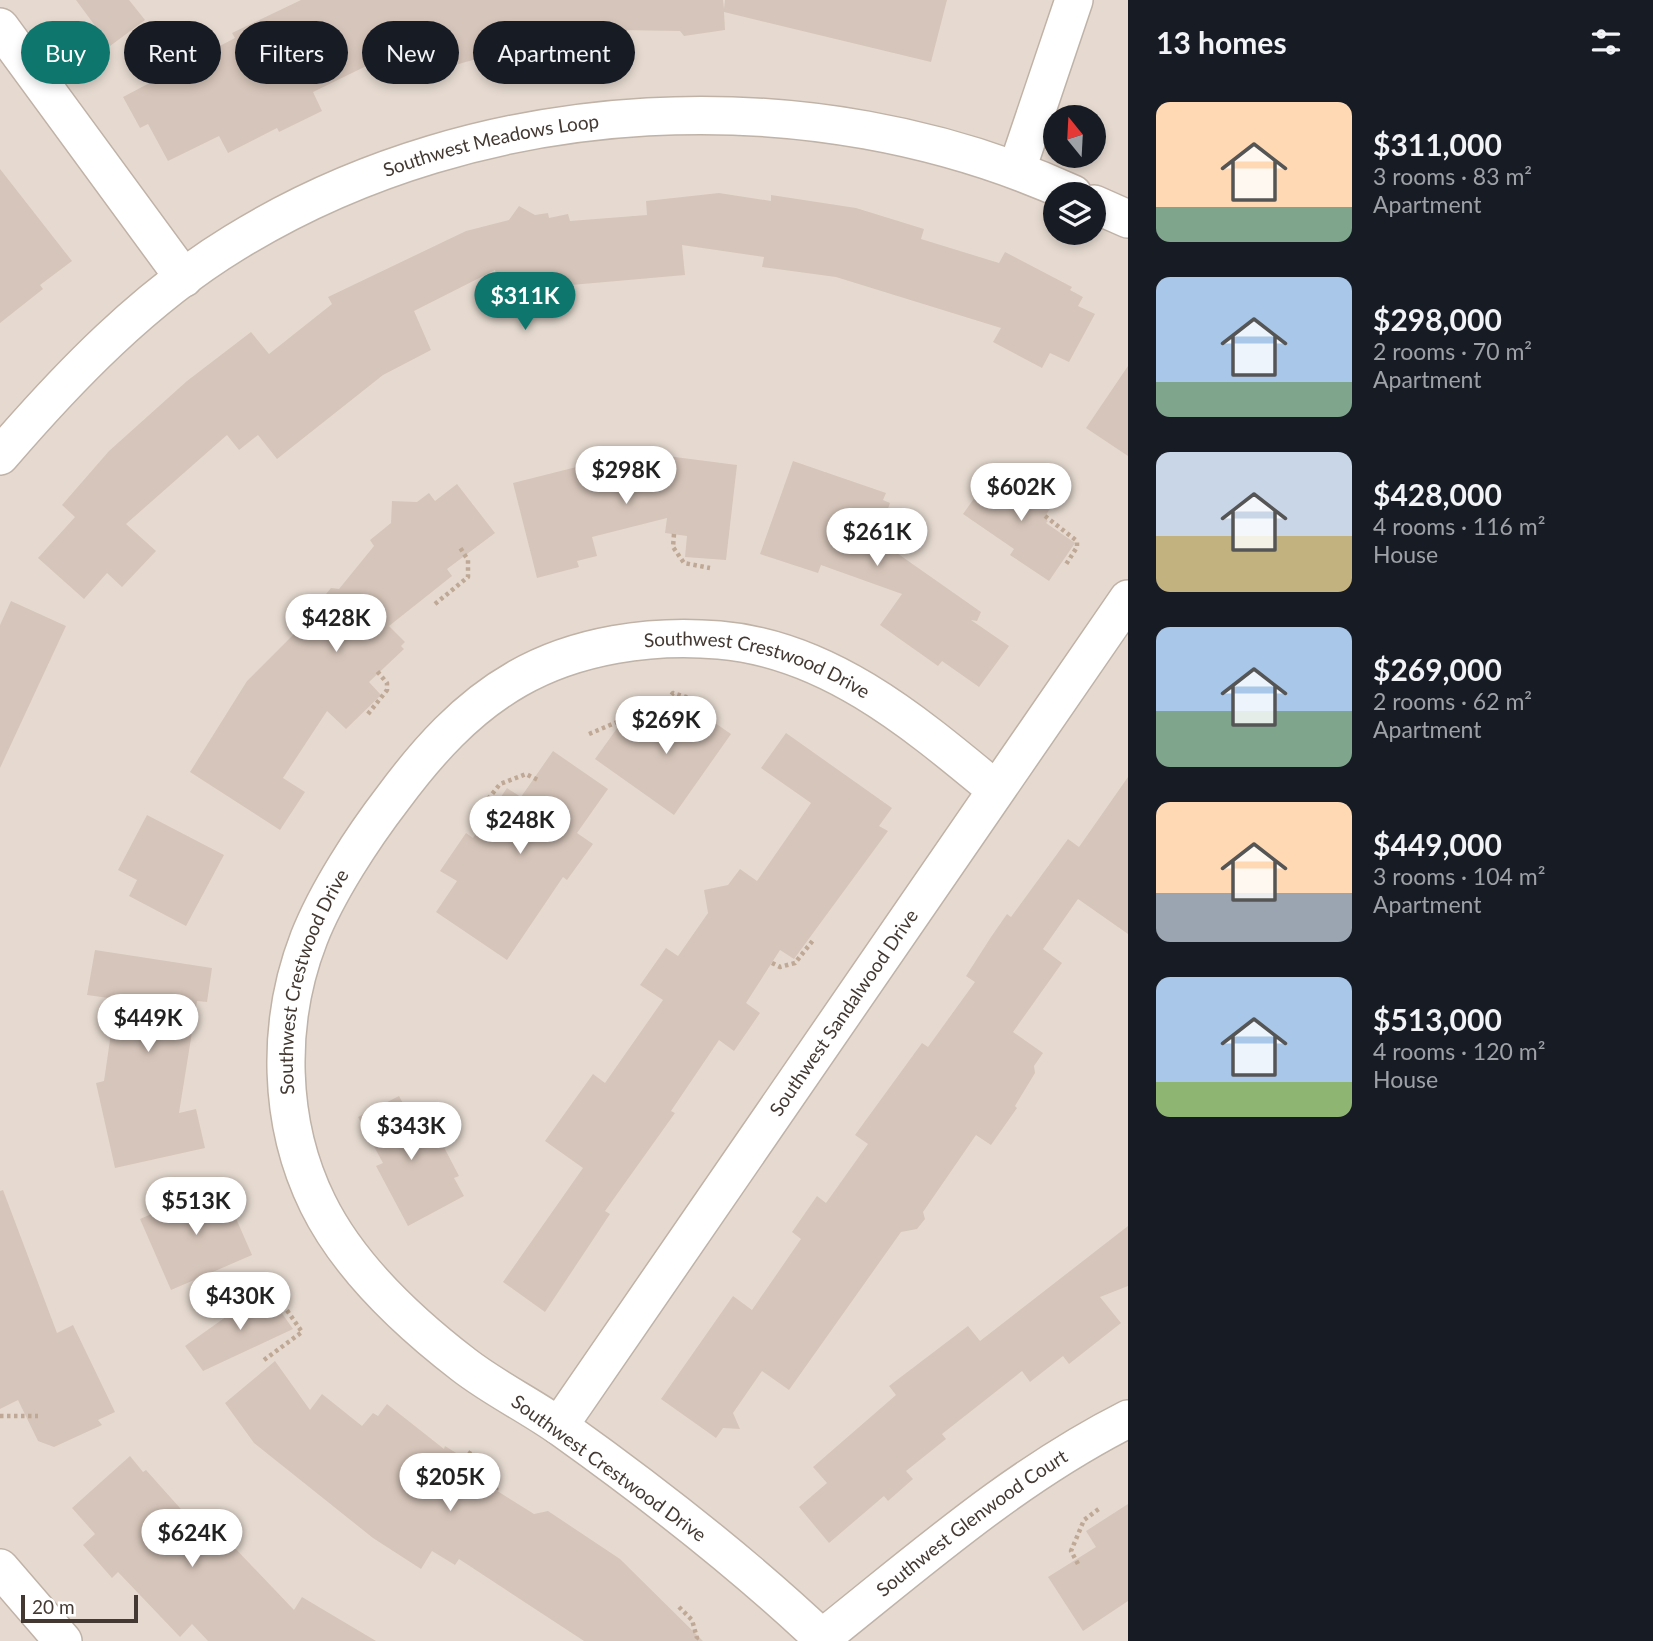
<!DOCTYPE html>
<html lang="en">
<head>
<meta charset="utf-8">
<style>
	body { margin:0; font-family:Lato,sans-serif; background:#242831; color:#f1f3f6; height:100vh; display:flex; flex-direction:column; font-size:26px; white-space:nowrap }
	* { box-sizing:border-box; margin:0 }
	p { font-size:23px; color:#9ea1a6 }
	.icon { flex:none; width:38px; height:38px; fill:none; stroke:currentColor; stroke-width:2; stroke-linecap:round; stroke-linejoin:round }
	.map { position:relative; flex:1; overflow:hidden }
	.drawer { display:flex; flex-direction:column; background:#171b24; width:525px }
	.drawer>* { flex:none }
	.banner { position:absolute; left:21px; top:21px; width:665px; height:63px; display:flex; gap:14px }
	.needle { width:46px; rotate:342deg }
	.controls { position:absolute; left:1043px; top:105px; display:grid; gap:14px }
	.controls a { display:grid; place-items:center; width:63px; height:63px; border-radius:50%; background:#171b24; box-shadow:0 4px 10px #0003; font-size:35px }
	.scale { position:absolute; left:21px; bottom:18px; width:117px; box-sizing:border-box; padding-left:7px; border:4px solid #433932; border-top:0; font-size:19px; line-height:24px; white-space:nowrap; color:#433932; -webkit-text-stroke:5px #fff; paint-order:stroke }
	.price { position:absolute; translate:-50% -60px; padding:0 16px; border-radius:24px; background:#fff; color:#222; font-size:23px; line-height:46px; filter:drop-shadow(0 2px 4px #0008) }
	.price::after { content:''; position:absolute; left:50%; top:42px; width:21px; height:16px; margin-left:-10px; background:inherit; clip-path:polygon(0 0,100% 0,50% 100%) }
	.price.current { background:#0f766e; color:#fff }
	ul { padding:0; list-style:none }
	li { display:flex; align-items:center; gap:21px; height:175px; padding:0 28px }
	li span { display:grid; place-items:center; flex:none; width:196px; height:140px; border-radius:14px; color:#555 }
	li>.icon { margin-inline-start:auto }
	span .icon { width:84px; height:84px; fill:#fffc; stroke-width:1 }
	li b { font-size:30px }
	h2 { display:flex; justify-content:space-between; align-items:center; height:84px; padding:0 28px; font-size:30px }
	.chip { padding:0 24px; border-radius:32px; background:#171b24; box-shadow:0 4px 10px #0003; font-size:24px; line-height:63px }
	.chip.current { background:#0f766e; color:#fff }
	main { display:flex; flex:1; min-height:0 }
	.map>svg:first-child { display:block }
</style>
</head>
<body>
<main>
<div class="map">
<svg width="1128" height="1641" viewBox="0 0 1128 1641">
	<rect width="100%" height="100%" fill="#f1eae2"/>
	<path fill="#e6dad0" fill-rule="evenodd" d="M0,0H1128V1641H0ZM1055,117H1094V156H1055ZM1055,194H1094V233H1055Z"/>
	<g fill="#d6c5ba">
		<polygon points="76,0 129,0 145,20 110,46"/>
		<polygon points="301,0 723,0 724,9 725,0 947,0 931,62 724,12 725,30 684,36 680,31 618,30 620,40 555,49 552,31 487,39 491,55 455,65 451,52 396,67 393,53 313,92 322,111 279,132 277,128 228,153 219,136 168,161 148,124 140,128 123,97 235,38 232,33"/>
		<polygon points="0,169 72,261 40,285 43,289 0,323"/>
		<polygon points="719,193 771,201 771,195 856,208 924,229 921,239 999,263 1005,252 1072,287 1070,290 1083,297 1078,306 1095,314 1069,362 1050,353 1042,368 993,342 1001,328 836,277 762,267 764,257 682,245 685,275 560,286 563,298 506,313 495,270 414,311 431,350 383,375 277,459 258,435 239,450 227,435 126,524 156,551 122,587 107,573 84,599 38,558 75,517 62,505 109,451 187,381 251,332 269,354 332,304 328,297 466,231 509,220 519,206 535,215 548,213 549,218 568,214 570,221 647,215 646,201"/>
		<polygon points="1128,366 1128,456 1086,428"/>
		<polygon points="636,452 737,465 726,560 685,557 687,536 665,533 667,518 592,537 597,556 577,561 579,567 537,578 513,483"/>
		<polygon points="793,461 886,493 883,500 890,503 878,536 885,539 884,544 981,612 977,621 971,620 1009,646 979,687 942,661 938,666 880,625 902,594 821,565 818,573 760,554"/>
		<polygon points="1001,469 1055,501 1044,518 1048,521 1046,523 1075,543 1049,581 1010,555 1014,549 963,514 988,479 993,482"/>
		<polygon points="457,484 495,533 447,569 452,576 389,626 405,642 401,646 404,649 369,682 381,695 346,729 327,711 283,778 305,792 280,830 190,772 247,681 309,619 307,617 331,588 339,589 374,546 370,540 391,523 392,501 417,502 429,493 435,501"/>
		<polygon points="11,601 66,626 0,768 0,625"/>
		<polygon points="678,701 697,714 699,712 731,734 674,815 595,759 618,727 637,740 649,723 658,729"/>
		<polygon points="786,733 892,808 879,826 888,831 794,959 780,950 746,1003 760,1013 734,1051 719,1040 671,1111 675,1113 605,1211 610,1214 545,1312 503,1282 583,1168 545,1141 593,1074 605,1083 663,1000 640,985 666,948 678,956 708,913 704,890 728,885 740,869 757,881 811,803 761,768"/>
		<polygon points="553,751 608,789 577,833 593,844 567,880 563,877 507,960 436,912 457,881 440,871 466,833 473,838 507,788 521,797"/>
		<polygon points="1128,777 1128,934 1078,899 1043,949 1062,963 1013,1032 1043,1053 1034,1066 1035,1073 1015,1106 1017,1108 991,1145 976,1135 923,1212 925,1219 917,1229 901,1232 789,1390 762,1371 733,1413 740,1429 723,1428 716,1438 661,1399 733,1296 752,1310 801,1239 792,1232 817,1196 826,1203 868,1144 855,1135 922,1043 928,1047 975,982 966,976 991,937 1007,914 1011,917 1068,839 1079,847"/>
		<polygon points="147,815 224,855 186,926 129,896 137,880 118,870"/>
		<polygon points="95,950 212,968 207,1002 197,1001 179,1113 196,1109 205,1148 115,1168 96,1083 104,1081 116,999 87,995"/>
		<polygon points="399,1096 422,1139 436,1132 459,1176 454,1178 464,1196 408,1226 376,1166 383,1163 358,1117"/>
		<polygon points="221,1184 252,1255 171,1290 140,1219"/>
		<polygon points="3,1190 57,1333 73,1325 115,1412 98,1420 102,1425 54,1447 38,1441 18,1400 0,1409 0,1191"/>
		<polygon points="1128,1226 1128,1286 1100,1297 1121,1323 1069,1364 1063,1356 1030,1382 1022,1371 942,1434 946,1439 906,1471 913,1479 888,1501 884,1496 829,1543 799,1507 827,1483 813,1467 896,1395 889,1386 968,1326 980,1341"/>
		<polygon points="265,1289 293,1329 203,1371 185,1346"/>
		<polygon points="275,1361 310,1410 322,1394 362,1426 373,1413 378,1416 387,1404 444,1449 445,1446 485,1471 480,1480 534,1514 548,1511 620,1559 703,1641 584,1641 459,1559 455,1565 432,1551 421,1569 373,1538 254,1443 225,1403"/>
		<polygon points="130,1456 143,1472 146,1470 221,1554 231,1544 294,1610 302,1597 376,1641 208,1641 192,1624 180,1637 118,1572 112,1578 83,1545 95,1534 72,1508"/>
		<polygon points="1128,1504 1128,1601 1083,1631 1048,1577 1096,1547 1086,1531"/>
	</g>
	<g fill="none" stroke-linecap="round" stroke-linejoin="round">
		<defs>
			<g id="street">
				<polyline points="0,27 184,278"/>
				<polyline points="1017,169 1074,0"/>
				<polyline points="1094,204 1128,219"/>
				<path id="s1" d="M0,456C68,377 144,298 234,243C480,91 812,75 1073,194"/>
				<path id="s2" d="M559,1426L1128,599"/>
				<polyline points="0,1568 63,1641"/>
				<path id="s3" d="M822,1638C920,1560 1015,1476 1128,1419"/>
				<path id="s4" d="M825,1641C744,1564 654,1494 563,1429C531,1406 495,1389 464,1365C408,1322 349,1267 318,1204C278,1123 276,1023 309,938C327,892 363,837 393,798C427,752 466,708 517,679C576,645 652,634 719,640C828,649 914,722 995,789"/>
			</g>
		</defs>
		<use href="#street" stroke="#c0b2a7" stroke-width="40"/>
		<g stroke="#bfa895" stroke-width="4.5" stroke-dasharray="3.5 3.5" stroke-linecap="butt">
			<polyline points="1045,516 1077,541 1077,547 1065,566"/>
			<polyline points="674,534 673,547 684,563 710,568"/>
			<polyline points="435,604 468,577 468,560 459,546"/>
			<polyline points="368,714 387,690 387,683 377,671"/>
			<polyline points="589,734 629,717 651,720 673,693 686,697 687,708"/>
			<polyline points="488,799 500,784 526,774 540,781"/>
			<polyline points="772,963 780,967 795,963 814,939"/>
			<polyline points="264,1360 302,1332 284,1306"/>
			<polyline points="0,1416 38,1416"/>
			<path d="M468,1452C483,1462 501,1469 496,1490"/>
			<polyline points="1078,1564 1071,1551 1084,1520 1100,1508"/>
			<polyline points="679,1607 692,1620 697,1638 694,1641"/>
		</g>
		<use href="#street" stroke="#fff" stroke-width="37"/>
	</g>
	<g text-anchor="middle" stroke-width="7" stroke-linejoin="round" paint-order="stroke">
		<g font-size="19" fill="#433932" stroke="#fff">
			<text dy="7" stroke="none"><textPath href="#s1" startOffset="595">Southwest Meadows Loop</textPath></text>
			<text dy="7" stroke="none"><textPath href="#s4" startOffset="1536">Southwest Crestwood Drive</textPath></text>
			<text dy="7" stroke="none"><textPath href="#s4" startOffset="906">Southwest Crestwood Drive</textPath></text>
			<text dy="7" stroke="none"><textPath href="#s2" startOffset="502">Southwest Sandalwood Drive</textPath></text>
			<text transform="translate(609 1468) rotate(36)" y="7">Southwest Crestwood Drive</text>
			<text dy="7" stroke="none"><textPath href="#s3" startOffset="189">Southwest Glenwood Court</textPath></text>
		</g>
	</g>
</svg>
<div class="controls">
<a><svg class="needle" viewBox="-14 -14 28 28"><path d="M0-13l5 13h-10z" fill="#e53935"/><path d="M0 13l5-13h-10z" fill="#9ea1a6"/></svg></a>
<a><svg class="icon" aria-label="layers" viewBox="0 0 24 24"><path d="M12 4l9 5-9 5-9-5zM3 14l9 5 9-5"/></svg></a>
</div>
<div class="scale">20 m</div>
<b class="price current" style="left:525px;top:332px">$311K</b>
<b class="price" style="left:626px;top:506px">$298K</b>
<b class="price" style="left:1021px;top:523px">$602K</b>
<b class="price" style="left:877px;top:568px">$261K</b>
<b class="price" style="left:336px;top:654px">$428K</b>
<b class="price" style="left:666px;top:756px">$269K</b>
<b class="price" style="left:520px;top:856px">$248K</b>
<b class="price" style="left:148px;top:1054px">$449K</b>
<b class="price" style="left:411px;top:1162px">$343K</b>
<b class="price" style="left:196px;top:1237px">$513K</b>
<b class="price" style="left:240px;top:1332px">$430K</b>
<b class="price" style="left:450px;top:1513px">$205K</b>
<b class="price" style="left:192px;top:1569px">$624K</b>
<div class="banner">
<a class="chip current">Buy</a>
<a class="chip">Rent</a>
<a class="chip">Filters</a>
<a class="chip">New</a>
<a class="chip">Apartment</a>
</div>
</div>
<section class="drawer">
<h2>13 homes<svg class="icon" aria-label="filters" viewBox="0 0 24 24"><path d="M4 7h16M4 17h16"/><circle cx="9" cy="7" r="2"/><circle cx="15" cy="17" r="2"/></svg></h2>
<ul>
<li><span style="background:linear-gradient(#ffd9b3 75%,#7fa58c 0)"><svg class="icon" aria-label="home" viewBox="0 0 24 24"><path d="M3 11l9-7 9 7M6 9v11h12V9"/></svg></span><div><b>$311,000</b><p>3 rooms · 83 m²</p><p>Apartment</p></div></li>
<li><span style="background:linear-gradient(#a9c7e8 75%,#7fa58c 0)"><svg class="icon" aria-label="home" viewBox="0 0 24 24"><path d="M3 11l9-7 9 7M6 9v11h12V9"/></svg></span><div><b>$298,000</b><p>2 rooms · 70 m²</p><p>Apartment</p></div></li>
<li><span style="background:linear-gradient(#c9d6e8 60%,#c2b280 0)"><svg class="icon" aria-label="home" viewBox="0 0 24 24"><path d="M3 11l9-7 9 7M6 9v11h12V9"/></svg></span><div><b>$428,000</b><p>4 rooms · 116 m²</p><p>House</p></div></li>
<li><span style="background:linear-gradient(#a9c7e8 60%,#7fa58c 0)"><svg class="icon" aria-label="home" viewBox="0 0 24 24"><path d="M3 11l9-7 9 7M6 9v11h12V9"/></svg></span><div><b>$269,000</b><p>2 rooms · 62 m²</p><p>Apartment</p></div></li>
<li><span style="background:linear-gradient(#ffd9b3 65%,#9aa5b1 0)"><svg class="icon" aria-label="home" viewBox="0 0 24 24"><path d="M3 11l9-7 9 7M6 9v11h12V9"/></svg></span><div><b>$449,000</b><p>3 rooms · 104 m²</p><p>Apartment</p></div></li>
<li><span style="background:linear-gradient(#a9c7e8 75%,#8fb573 0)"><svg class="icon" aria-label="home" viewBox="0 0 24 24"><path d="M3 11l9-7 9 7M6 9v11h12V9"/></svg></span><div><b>$513,000</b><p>4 rooms · 120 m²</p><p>House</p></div></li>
</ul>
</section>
</main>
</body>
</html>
